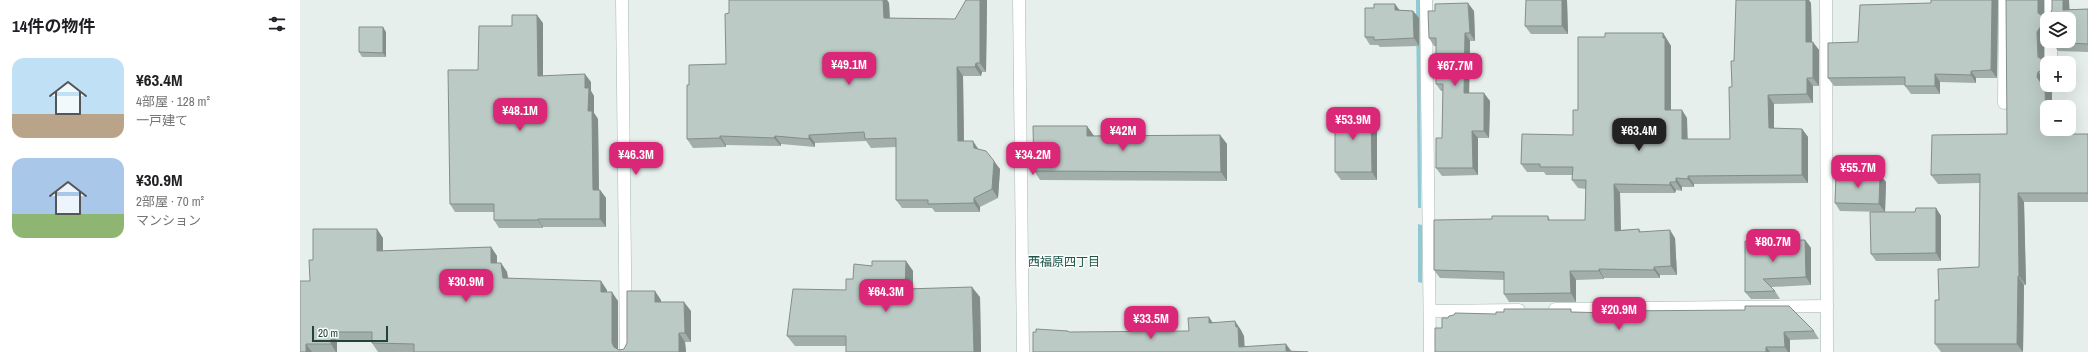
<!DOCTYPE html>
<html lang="ja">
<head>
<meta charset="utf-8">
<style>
	body { margin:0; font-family:"Archivo Narrow","Noto Sans JP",sans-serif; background:#f2f2f2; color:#202124; height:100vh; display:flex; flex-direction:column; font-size:15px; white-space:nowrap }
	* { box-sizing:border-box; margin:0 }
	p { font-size:13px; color:#757577 }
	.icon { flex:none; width:22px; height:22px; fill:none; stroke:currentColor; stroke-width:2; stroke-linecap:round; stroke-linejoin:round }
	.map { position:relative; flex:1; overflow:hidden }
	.panel { display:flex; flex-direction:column; background:#fff; width:300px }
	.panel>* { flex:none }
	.buttons { position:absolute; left:1740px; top:12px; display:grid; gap:8px }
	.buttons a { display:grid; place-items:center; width:36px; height:36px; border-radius:8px; background:#fff; box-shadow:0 4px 16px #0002; font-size:20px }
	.scale { position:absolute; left:12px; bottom:10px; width:76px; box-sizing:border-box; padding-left:4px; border:2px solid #24423a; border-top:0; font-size:11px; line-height:14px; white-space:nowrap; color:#24423a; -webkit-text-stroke:3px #f7fbf9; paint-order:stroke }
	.price { position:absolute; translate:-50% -34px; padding:0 9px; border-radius:8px; background:#db2777; color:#fff; font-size:13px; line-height:26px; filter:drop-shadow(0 1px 2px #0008) }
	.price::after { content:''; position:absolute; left:50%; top:24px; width:12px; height:9px; margin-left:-6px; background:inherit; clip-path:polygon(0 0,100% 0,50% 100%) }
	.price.selected { background:#222; color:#fff }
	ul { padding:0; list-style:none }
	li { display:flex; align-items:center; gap:12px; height:100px; padding:0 12px }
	li span { display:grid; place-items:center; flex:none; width:112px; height:80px; border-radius:12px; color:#555 }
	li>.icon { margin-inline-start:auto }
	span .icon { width:48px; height:48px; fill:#fffc; stroke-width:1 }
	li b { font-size:17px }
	h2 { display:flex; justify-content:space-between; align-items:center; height:48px; padding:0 12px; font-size:17px }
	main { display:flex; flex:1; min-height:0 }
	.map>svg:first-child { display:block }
</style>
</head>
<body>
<main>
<section class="panel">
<h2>14件の物件<svg class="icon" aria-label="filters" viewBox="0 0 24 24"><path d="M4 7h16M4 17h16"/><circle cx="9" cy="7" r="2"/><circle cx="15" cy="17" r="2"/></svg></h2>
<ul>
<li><span style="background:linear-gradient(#bfe0f5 70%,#b9a48a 0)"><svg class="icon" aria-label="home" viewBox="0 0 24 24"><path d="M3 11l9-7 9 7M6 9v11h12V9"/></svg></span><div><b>¥63.4M</b><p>4部屋 · 128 m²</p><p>一戸建て</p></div></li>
<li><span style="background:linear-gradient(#a9c7e8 70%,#8fb573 0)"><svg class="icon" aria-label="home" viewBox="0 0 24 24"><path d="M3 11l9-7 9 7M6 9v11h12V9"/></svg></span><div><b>¥30.9M</b><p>2部屋 · 70 m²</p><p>マンション</p></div></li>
</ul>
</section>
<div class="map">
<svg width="1788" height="352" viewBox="0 0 1788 352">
	<rect width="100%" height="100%" fill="#e6efeb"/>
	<g fill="#8ec9d4">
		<polygon points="1116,0 1120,0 1121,208 1118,208"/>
		<polygon points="1118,224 1122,225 1122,283 1118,282"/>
	</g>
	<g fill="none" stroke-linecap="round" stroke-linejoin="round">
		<defs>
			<g id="lane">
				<polyline points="1751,0 1751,19"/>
				<polyline points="1751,41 1751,63"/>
				<polyline points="1751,85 1751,86"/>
				<polyline points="1704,103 1705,0"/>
			</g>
			<g id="street">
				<polyline points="322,0 326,352"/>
				<polyline points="719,0 723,352"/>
				<polyline points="1126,0 1130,352"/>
				<polyline points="1526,0 1527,352"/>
				<polyline points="1255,309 1527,306"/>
				<polyline points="1130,311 1219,310"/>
			</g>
		</defs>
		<use href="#lane" stroke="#a8b8b2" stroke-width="13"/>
		<use href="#street" stroke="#a8b8b2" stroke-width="13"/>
		<use href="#lane" stroke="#fff" stroke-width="12"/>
		<use href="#street" stroke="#fff" stroke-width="12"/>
	</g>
	<g fill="#a1aea9">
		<polygon points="429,0 587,0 589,3 590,18 655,19 666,0 687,0 686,72 682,72 681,76 663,76 664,141 679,150 700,169 698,198 680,207 680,212 635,212 632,208 602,208 596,200 596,147 571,148 566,141 515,143 515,147 481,144 481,146 426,145 426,147 393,148 387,139 389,85 426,64 429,13"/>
		<polygon points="1267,0 1268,34 1231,34 1225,26"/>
		<polygon points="1631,0 1698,0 1697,78 1676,78 1676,83 1640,82 1640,94 1611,94 1605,86 1605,85 1534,86 1528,78 1558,42 1631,3"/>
		<polygon points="1744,0 1744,17 1769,9 1788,9 1788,52 1758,51 1752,42 1769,41 1747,19 1747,35 1744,41 1744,61 1747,64 1747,80 1745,81 1744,84 1745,84 1752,93 1752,134 1788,134 1788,202 1724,202 1726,285 1724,285 1723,352 1641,352 1635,344 1639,300 1679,267 1680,183 1638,184 1631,175 1707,134"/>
		<polygon points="1511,3 1512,42 1519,50 1519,86 1513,86 1513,103 1474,104 1474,128 1502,129 1508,137 1508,183 1394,184 1394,187 1382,187 1382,191 1376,190 1375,193 1320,193 1321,230 1339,229 1341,232 1375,238 1377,275 1360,275 1360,278 1304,278 1304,279 1276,280 1276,302 1209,302 1204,294 1204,280 1140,278 1134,270 1192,219 1248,216 1250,220 1285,220 1286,189 1278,188 1272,180 1272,175 1246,175 1244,172 1227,172 1221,164 1273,135 1278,110 1305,37 1363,33 1371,46 1371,110 1387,118 1387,139 1430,139 1432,87 1434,61"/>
		<polygon points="1100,10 1113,11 1119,18 1119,46 1080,47 1078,45 1070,45 1065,37"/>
		<polygon points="1174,11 1175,41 1170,41 1169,93 1190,101 1189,138 1178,138 1178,175 1142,176 1136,168 1142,138 1143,91 1141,91 1136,84 1136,46 1134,46 1129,38"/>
		<polygon points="243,23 243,76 291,82 291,91 294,96 294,113 298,119 299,190 300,190 306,198 306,227 243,227 243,228 199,228 194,220 194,212 155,212 150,204 178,70 212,26"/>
		<polygon points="86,32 86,57 62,57 59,52"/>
		<polygon points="1071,110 1077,118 1077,180 1041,180 1035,172"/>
		<polygon points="787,126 794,136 920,135 927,144 927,181 740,180 734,171"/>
		<polygon points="1580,175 1586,182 1585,212 1540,211 1535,203"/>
		<polygon points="1636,208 1641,216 1641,261 1576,261 1571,254 1615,212"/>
		<polygon points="83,238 83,251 191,247 197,256 197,263 201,263 207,272 208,278 307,290 307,292 318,301 318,350 319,350 324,349 361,300 361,302 391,311 391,342 385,342 386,352 78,352 72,343 72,341 37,341 37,352 0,352 13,260"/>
		<polygon points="1505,240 1511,248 1511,285 1471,287 1475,291 1480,299 1451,299 1445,292"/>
		<polygon points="606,261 613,271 613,289 680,297 681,352 546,352 546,346 495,346 487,336 546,290 572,266"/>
		<polygon points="1273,312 1514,331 1519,339 1490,340 1490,352 1135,352 1142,328 1148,318 1196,314"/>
	</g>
	<g fill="#838d89">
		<polygon points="583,0 587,0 589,3 590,27 584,18"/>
		<polygon points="680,0 687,0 686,72 680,63"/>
		<polygon points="1262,0 1267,0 1268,34 1262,26"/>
		<polygon points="1506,0 1509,0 1511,3 1512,50 1506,42"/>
		<polygon points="1692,0 1698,0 1697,78 1691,70"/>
		<polygon points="1738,0 1744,0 1744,22 1738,13"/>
		<polygon points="1763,0 1769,0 1770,19 1763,10"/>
		<polygon points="1168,3 1174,11 1175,41 1170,33"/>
		<polygon points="1095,4 1101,12 1095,10"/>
		<polygon points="1113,11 1119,18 1119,46 1114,38"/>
		<polygon points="237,15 243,23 243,84 238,76"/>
		<polygon points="1741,26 1747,35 1744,41 1744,66 1738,57 1737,32"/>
		<polygon points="83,27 86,32 86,57 83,53"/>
		<polygon points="1165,33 1170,41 1169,101 1164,93"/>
		<polygon points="1363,33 1371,46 1371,118 1365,110"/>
		<polygon points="1513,42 1519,50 1519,86 1513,78"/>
		<polygon points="1745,61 1747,64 1747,71 1745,69"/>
		<polygon points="676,63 682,72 681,76 675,67"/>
		<polygon points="657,67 663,76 664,150 658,141"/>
		<polygon points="1671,71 1676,78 1676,83 1671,75"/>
		<polygon points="1738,72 1745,81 1744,86 1745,84 1752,93 1752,107 1747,107 1747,129 1752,129 1752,143 1746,134 1741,83 1737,77"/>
		<polygon points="285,74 291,82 291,91 294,96 294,113 298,119 299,198 293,190 288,111 285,88"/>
		<polygon points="1635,74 1640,82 1640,94 1635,86"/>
		<polygon points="1507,78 1513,86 1513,103 1507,94"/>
		<polygon points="1184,93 1190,101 1189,138 1184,131"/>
		<polygon points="1468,95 1474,104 1474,136 1469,128"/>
		<polygon points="1071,110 1077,118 1077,180 1072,172"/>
		<polygon points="1382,110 1387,118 1388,147 1382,139"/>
		<polygon points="787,126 794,136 787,136"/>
		<polygon points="1502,129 1508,137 1508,183 1502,175"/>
		<polygon points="1172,131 1178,138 1178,175 1173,168"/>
		<polygon points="509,135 515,143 515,147 509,139"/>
		<polygon points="920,135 927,144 927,181 921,172"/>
		<polygon points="420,136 426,145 426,147 420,138"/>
		<polygon points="475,136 481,144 481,146 474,138"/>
		<polygon points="673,141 679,150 674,148"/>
		<polygon points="694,161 700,169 698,198 692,189"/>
		<polygon points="1580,175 1586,182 1585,212 1579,204"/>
		<polygon points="1388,176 1394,184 1394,187 1388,179"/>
		<polygon points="1376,178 1382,187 1382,191 1376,182"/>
		<polygon points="1370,182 1376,190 1375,193 1370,185"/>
		<polygon points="1314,184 1320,193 1321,239 1315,231"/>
		<polygon points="300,190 306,198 306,227 300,219"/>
		<polygon points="1718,193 1724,202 1726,285 1719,276"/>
		<polygon points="674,198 680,207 680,212 674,203"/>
		<polygon points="1636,208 1641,216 1641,261 1636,253"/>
		<polygon points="238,219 243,227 243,228 238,220"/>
		<polygon points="77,229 83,238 83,260 77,251"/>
		<polygon points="1370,230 1375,238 1377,275 1371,266"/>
		<polygon points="1505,240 1511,248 1511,285 1506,277"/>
		<polygon points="191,247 197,256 197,272 191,263"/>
		<polygon points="606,261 613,271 613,299 605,289"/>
		<polygon points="201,263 207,272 209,287 203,278"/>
		<polygon points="1354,267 1360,275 1360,278 1354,270"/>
		<polygon points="1299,269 1304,278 1304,279 1299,271"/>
		<polygon points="1270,271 1276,280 1276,302 1271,293"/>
		<polygon points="1718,276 1724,285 1723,352 1717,344"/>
		<polygon points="301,281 307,290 307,301 301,292"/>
		<polygon points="672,287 680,297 681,352 674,352"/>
		<polygon points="355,291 361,300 361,311 355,302"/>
		<polygon points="312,292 318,301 318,352 314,347 312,343"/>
		<polygon points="384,302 391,311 391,342 385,333"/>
		<polygon points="909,317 915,326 909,323"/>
		<polygon points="935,321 941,330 944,336 945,352 939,347"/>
		<polygon points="31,332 37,341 37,352 36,352 31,344"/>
		<polygon points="1484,332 1490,340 1490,352 1488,352 1485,347"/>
		<polygon points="379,333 385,342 386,352 379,352"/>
		<polygon points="6,344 12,352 6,352"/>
		<polygon points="986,344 992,352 986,351"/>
		<polygon points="1466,347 1470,352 1466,352"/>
	</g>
	<g fill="#bbcac4" stroke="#838d89">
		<polygon points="429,0 583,0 584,18 655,19 666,0 680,0 680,63 676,63 675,67 657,67 658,141 673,141 674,148 686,151 694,161 692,189 674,198 674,203 628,204 628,200 596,200 596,138 565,139 564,132 509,135 509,139 475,136 474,138 420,136 420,138 387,139 387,85 389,85 389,65 426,64 425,14 429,13"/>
		<polygon points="1226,0 1262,0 1262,26 1225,26"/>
		<polygon points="1436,0 1506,0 1506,42 1513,42 1513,78 1507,78 1507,94 1468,95 1469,128 1502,129 1502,175 1388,176 1388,179 1376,178 1376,182 1370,182 1370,185 1314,184 1315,231 1339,229 1339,232 1370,230 1371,266 1354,267 1354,270 1299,269 1299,271 1270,271 1271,293 1204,294 1204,272 1134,270 1134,220 1192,219 1192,216 1248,216 1248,220 1285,220 1286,180 1272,180 1273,167 1240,167 1240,164 1221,164 1222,134 1273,135 1273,110 1278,110 1278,37 1305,37 1305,33 1363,33 1363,38 1365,38 1365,110 1382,110 1382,139 1430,139 1429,87 1432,87 1431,61 1434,61"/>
		<polygon points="1631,0 1692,0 1691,70 1671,71 1671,75 1635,74 1635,86 1605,86 1605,77 1528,78 1528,43 1558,42 1560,5 1631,3"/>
		<polygon points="1706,0 1738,0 1738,13 1744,17 1749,16 1752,10 1752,0 1763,0 1763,10 1788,9 1788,44 1752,42 1752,41 1769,41 1769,19 1747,19 1747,26 1745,25 1741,26 1737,32 1738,57 1745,61 1745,69 1738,72 1737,77 1741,83 1745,84 1746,134 1788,134 1788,193 1718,193 1719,276 1718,276 1717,344 1635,344 1635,300 1639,300 1638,269 1679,267 1680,174 1631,175 1632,135 1707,134"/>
		<polygon points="1168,3 1170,33 1165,33 1164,93 1184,93 1184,131 1172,131 1173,168 1136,168 1136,138 1142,138 1143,84 1136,84 1136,38 1129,38 1128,11 1135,11 1135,4"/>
		<polygon points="1074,4 1095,4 1095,10 1113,11 1114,38 1074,40 1074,37 1065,37 1065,8 1074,8"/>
		<polygon points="212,15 237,15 238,76 285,74 285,88 289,88 288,111 292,111 293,190 300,190 300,219 238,219 238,220 194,220 194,204 150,204 148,70 178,70 179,26 212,26"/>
		<polygon points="59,27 83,27 83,53 59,52"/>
		<polygon points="1035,110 1071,110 1072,172 1035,172"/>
		<polygon points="733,126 787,126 787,136 920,135 921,172 734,171"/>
		<polygon points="1536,174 1580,175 1579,204 1535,203"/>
		<polygon points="1616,208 1636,208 1636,253 1571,254 1570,212 1615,212"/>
		<polygon points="13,229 77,229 77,251 191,247 191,263 201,263 203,278 301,281 301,292 312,292 312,343 314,347 319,350 324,349 327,343 327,291 355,291 355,302 384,302 385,333 379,333 379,352 114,352 114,344 72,343 72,332 31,332 31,344 6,344 6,352 0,352 0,281 10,281 9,260 13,260"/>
		<polygon points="1505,240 1506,277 1463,279 1475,291 1445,292 1445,241"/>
		<polygon points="572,261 606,261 605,289 672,287 674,352 546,352 546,336 487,336 493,289 546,290 546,279 553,279 554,264 572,266"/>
		<polygon points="1445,306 1489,306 1514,331 1484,332 1485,347 1466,347 1466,352 1135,352 1135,328 1142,328 1142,318 1148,318 1149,316 1154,315 1155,313 1196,314 1196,312 1204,312 1204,309 1271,309 1271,312 1312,313 1313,311 1445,310"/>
		<polygon points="909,317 909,323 935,321 936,327 938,327 939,347 986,344 986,351 1008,352 733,352 733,332 736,332 736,329 768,331 769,332 889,331 888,318"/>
	</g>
	<g text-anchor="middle" stroke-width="3" stroke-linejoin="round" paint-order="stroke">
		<g font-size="12" fill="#1f5548" stroke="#f7fbf9">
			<text x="764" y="266">西福原四丁目</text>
		</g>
	</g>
</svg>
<div class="buttons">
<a><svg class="icon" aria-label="layers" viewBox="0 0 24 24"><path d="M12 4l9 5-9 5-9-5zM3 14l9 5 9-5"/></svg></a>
<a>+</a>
<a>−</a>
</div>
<div class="scale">20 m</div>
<b class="price" style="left:549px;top:86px">¥49.1M</b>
<b class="price" style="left:1155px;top:87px">¥67.7M</b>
<b class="price" style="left:220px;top:132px">¥48.1M</b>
<b class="price" style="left:1053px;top:141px">¥53.9M</b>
<b class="price" style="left:823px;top:152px">¥42M</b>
<b class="price selected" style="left:1339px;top:152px">¥63.4M</b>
<b class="price" style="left:336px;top:176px">¥46.3M</b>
<b class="price" style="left:733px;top:176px">¥34.2M</b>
<b class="price" style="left:1558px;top:189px">¥55.7M</b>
<b class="price" style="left:1473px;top:263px">¥80.7M</b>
<b class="price" style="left:166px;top:303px">¥30.9M</b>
<b class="price" style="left:586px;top:313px">¥64.3M</b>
<b class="price" style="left:1319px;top:331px">¥20.9M</b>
<b class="price" style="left:851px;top:340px">¥33.5M</b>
</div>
</main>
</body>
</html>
